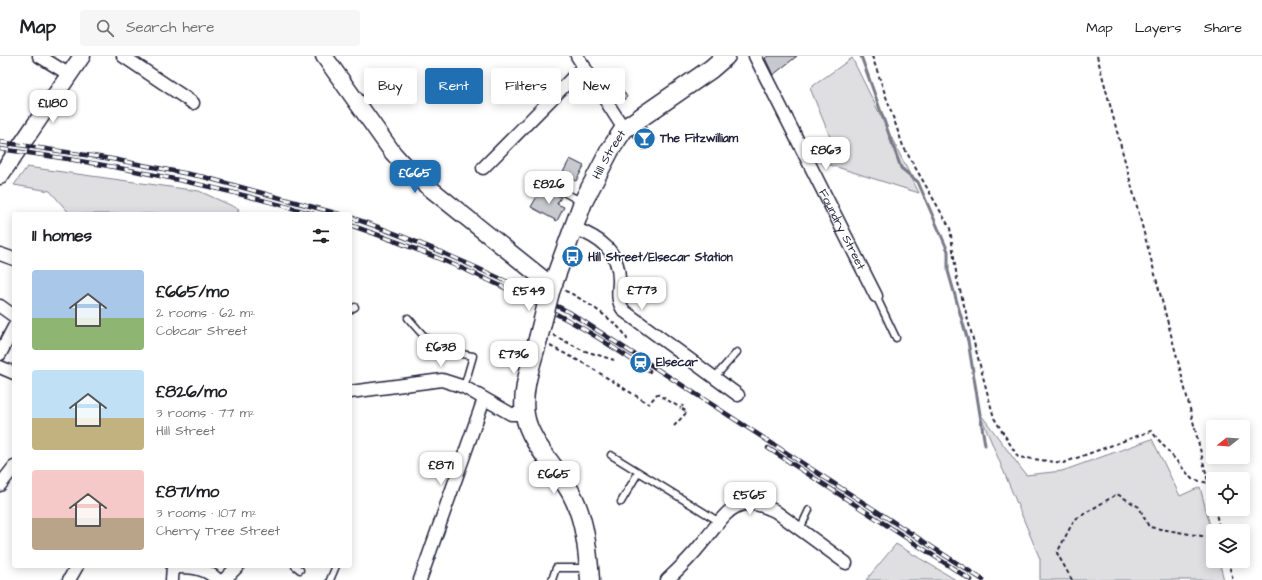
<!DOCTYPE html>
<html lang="en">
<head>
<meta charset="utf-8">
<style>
	body { margin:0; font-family:"Architects Daughter",sans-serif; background:#f6f6f6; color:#202124; height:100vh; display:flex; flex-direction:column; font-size:15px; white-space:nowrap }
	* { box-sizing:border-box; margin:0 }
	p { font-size:13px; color:#757577 }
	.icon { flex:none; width:22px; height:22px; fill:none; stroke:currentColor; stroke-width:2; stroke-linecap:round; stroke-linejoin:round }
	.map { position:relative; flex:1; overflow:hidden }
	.panel { position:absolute; left:12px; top:156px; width:340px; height:356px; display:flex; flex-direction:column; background:#fff; border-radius:4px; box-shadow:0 2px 10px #0003 }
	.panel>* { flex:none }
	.guide { position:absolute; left:364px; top:12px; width:380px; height:36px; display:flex; gap:8px }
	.needle { width:26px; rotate:253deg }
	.tools { position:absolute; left:1206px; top:364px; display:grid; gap:8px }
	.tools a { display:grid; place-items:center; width:44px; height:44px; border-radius:4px; background:#fff; box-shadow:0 2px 10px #0003; font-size:20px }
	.price { position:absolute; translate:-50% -34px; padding:0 9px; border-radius:8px; background:#fff; color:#222; font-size:13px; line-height:26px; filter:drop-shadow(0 1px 2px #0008) }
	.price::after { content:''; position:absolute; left:50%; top:24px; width:12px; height:9px; margin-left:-6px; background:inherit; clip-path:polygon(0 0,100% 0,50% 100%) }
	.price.on { background:#1f6fb2; color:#fff }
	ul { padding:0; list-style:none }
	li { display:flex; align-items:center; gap:12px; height:100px; padding:0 20px }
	li span { display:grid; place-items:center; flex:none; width:112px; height:80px; border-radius:4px; color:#555 }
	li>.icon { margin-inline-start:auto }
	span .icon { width:48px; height:48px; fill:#fffc; stroke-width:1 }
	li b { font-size:17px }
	h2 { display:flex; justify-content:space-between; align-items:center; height:48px; padding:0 20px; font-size:17px }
	.chip { padding:0 14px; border-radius:4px; background:#fff; box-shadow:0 2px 10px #0003; font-size:14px; line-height:36px }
	.chip.on { background:#1f6fb2; color:#fff }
	header { display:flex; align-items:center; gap:24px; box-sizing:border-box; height:56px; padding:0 20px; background:#fff; border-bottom:1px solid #e0e0e0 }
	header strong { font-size:19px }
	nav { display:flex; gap:22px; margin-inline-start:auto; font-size:14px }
	.search { width:280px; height:36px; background:#f6f6f6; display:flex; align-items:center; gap:10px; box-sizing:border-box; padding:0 14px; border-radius:4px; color:#757577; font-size:15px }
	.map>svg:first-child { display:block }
</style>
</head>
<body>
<header>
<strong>Map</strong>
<div class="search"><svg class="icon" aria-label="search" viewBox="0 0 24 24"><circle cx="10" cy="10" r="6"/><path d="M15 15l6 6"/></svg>Search here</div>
<nav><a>Map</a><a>Layers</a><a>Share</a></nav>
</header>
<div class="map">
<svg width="1262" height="524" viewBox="0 0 1262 524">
	<rect width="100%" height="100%" fill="#fff"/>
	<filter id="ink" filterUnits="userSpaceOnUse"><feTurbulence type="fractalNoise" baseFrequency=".025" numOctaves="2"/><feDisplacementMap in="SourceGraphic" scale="8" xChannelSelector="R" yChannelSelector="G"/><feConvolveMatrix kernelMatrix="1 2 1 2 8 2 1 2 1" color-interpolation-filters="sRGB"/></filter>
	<g filter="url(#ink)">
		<g fill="#dfdfe2" stroke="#80808e">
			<polygon points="852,2 919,137 821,106 830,81 810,32"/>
			<polygon points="27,111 199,135 239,153 236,158 70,158 50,135 14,129"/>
			<polygon points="979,356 1026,419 1062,415 1152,383 1180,440 1200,431 1213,481 1213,505 1219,505 1224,524 1040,524 1040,503"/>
			<polygon points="896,488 956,524 866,524"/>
		</g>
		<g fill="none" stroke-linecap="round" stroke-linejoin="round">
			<polyline stroke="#7a7a88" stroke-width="3" points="861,0 901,112 918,126 948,195 948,215 968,285 985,389"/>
		</g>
		<g fill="#c8c8cf" stroke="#22223b">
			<polygon points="768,0 797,0 773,19 765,2"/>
			<polygon points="618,26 627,41 621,46 611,31"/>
			<polygon points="646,71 656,84 643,94 633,80"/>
			<polygon points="570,103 584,110 576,125 562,118"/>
			<polygon points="548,134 561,141 557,148 564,151 557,165 531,151 539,137 545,140"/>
		</g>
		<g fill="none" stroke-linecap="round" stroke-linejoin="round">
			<defs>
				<g id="service">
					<polyline points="545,126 582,146"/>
					<polyline points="876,240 896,282"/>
					<polyline points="350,254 355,251"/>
					<path d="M408,262C433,291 435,294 473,300L464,331"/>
					<polyline points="714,322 737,296"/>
					<polyline points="611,399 718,465"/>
					<polyline points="621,446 638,417"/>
					<polyline points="800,473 809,454"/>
					<polyline points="295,510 300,514"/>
					<polyline points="330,524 336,510"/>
					<polyline points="552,524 556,512 588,512"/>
				</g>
				<g id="minor">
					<polyline points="39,0 70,19"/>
					<polyline points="123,0 193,47"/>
					<polyline points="577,0 624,73"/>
					<path id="s1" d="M755,0L876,240"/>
					<polyline points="483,112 584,10"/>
					<path d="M574,172C600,182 620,195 619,226C618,237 617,246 624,255L738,339"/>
					<polyline points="0,198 14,203"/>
					<polyline points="0,250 14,260"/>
					<polyline points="0,298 14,271"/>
					<polyline points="0,311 14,317"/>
					<polyline points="350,336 442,324 464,331 511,358 524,358"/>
					<polyline points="0,429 14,411"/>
					<path d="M173,511C192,511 204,511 218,524"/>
					<polyline points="69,524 77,510"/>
					<polyline points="172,524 173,510"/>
					<polyline points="224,524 238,510"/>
					<polyline points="420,524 484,343"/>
					<path d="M667,524C680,512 692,500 703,486C726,459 734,435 775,455L846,507"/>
				</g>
				<g id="tertiary">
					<polyline points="324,0 393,97 411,117 552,230"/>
					<polyline points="0,120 82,0"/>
				</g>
				<g id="secondary">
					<path id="s2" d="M550,236L583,146L610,94L624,73L711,13L726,0"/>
					<path d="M538,283C532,306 521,334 525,359C529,386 558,413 571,437C585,462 588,497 590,524"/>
				</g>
			</defs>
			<use href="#service" stroke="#22223b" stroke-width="9"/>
			<use href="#minor" stroke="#22223b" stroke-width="15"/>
			<use href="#tertiary" stroke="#22223b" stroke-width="19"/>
			<use href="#secondary" stroke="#22223b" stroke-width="21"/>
			<g stroke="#22223b" stroke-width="2" stroke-dasharray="4 3" stroke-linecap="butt">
				<polyline points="872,0 903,90 950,172 957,223 994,362 1018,401 1063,407 1151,375 1192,423 1208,427"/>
				<polyline points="1097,0 1178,305 1213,445"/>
				<path d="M565,235C576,238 627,272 627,284"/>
				<polyline points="553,279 582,294 614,304"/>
				<polyline points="550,290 585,308 649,348 657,338 681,352"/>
				<polyline points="674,370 687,356 681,352 683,349"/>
				<polyline points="1215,453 1220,475"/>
				<polyline points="1228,505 1233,524"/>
				<polyline points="1072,524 1057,497 1074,464 1117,438 1139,451 1149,471 1213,482"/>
			</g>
			<use href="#service" stroke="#fff" stroke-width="6"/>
			<use href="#minor" stroke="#fff" stroke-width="12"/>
			<use href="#tertiary" stroke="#fff" stroke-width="16"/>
			<use href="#secondary" stroke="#fff" stroke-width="18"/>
			<defs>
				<g id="rail">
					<polyline points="0,86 112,103 204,121 339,158"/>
					<path d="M0,93C106,107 210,128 313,158"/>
					<path d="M350,161C425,187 498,220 569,256L983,524"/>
					<path d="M350,169C423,194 496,225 564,262C593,277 621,297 649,315"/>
					<polyline points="768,392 971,524"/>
				</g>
			</defs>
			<use href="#rail" stroke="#22223b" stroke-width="4.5"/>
			<use href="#rail" stroke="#fff" stroke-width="3" stroke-dasharray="9" stroke-linecap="butt"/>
			<defs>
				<polyline id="secondary-bridge" points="538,283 550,236"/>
			</defs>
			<use href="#secondary-bridge" stroke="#22223b" stroke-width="21" stroke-linecap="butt"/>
			<use href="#secondary-bridge" stroke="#fff" stroke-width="18"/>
		</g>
	</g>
	<defs>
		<symbol id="bar-disc" viewBox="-11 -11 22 22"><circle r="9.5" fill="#1f6fb2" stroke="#fff"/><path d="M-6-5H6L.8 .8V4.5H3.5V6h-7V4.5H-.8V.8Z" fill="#fff"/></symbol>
		<symbol id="bus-disc" viewBox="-11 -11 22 22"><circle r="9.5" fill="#1f6fb2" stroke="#fff"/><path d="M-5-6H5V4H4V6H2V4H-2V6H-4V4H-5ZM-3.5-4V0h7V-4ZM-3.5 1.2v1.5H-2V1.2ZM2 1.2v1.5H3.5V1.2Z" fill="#fff"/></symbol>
		<symbol id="station-disc" viewBox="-11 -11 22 22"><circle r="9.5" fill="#1f6fb2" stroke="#fff"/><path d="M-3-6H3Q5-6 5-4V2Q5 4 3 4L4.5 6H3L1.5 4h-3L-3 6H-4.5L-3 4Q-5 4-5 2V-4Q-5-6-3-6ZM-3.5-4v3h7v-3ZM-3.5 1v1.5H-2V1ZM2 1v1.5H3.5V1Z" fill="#fff"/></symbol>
	</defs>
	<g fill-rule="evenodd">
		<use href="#bar-disc" x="632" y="70" width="25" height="25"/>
		<use href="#bus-disc" x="560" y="188" width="25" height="25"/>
		<use href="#station-disc" x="628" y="294" width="25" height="25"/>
	</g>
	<g text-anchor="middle" stroke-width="3.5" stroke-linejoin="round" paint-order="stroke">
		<g font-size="12" font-weight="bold" fill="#22223b" stroke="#fff" text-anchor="start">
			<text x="660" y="86">The Fitzwilliam</text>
			<text x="588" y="205">Hill Street/Elsecar Station</text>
			<text x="656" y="310">Elsecar</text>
		</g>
		<g font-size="12" fill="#22223b" stroke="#fff">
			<text dy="4" stroke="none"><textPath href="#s2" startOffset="150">Hill Street</textPath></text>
			<text dy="4" stroke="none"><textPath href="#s1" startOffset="194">Foundry Street</textPath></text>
		</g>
	</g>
</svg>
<div class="tools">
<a><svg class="needle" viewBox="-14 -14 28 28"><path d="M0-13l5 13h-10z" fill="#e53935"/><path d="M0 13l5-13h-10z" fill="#757577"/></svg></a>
<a><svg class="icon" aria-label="locate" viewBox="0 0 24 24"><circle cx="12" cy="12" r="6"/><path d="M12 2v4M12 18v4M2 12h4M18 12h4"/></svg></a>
<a><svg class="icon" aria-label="layers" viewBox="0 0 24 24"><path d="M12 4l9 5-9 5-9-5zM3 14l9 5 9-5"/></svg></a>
</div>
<b class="price" style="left:53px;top:68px">£1,180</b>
<b class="price" style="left:826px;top:115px">£863</b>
<b class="price on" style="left:415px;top:138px">£665</b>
<b class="price" style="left:549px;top:149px">£826</b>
<b class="price" style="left:642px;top:255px">£773</b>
<b class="price" style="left:529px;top:256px">£549</b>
<b class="price" style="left:441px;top:312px">£638</b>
<b class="price" style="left:514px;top:319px">£736</b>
<b class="price" style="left:441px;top:430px">£871</b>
<b class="price" style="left:554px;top:439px">£665</b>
<b class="price" style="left:750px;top:460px">£565</b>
<div class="guide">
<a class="chip">Buy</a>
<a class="chip on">Rent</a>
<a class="chip">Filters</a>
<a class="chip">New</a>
</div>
<section class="panel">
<h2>11 homes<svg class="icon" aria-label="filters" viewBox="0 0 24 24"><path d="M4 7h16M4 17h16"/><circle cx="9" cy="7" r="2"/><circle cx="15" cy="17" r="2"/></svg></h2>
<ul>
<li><span style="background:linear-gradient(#a9c7e8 60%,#8fb573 0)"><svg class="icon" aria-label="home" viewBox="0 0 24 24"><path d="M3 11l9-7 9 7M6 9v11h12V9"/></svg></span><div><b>£665/mo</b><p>2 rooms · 62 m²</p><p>Cobcar Street</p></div></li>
<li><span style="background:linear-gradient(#bfe0f5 60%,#c2b280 0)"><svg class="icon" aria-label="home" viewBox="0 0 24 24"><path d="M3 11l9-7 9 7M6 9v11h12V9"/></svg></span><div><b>£826/mo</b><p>3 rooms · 77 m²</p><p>Hill Street</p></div></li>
<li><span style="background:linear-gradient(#f6c9c9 60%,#b9a48a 0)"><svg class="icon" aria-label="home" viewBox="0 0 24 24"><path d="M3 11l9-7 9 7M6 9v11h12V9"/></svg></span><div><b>£871/mo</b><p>3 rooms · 107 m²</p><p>Cherry Tree Street</p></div></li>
</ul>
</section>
</div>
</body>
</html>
